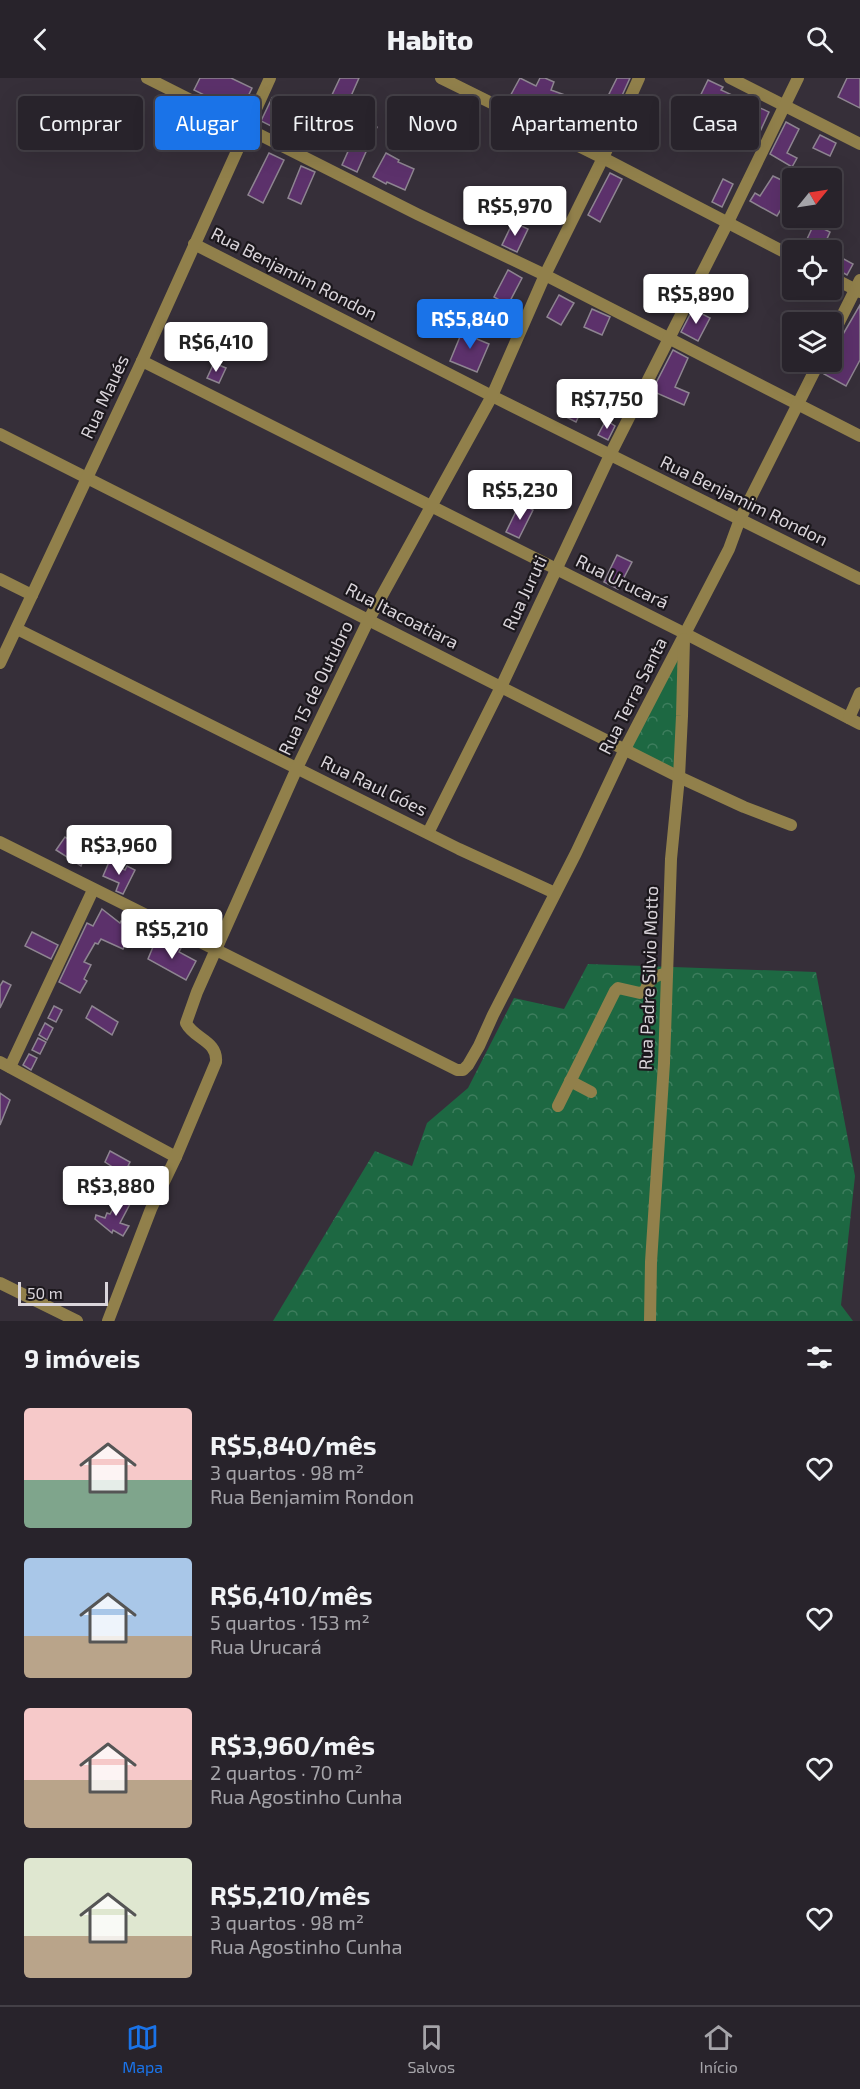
<!DOCTYPE html>
<html lang="pt">
<head>
<meta charset="utf-8">
<style>
	body { margin:0; font-family:"Exo 2",sans-serif; background:#342f37; color:#f1f3f6; height:100vh; display:flex; flex-direction:column; font-size:22px; white-space:nowrap }
	* { box-sizing:border-box; margin:0 }
	p { font-size:20px; color:#a5a4a9 }
	.icon { flex:none; width:33px; height:33px; fill:none; stroke:currentColor; stroke-width:2; stroke-linecap:round; stroke-linejoin:round }
	.map { position:relative; height:1243px; overflow:hidden }
	.sheet { display:flex; flex-direction:column; background:#28232b; flex:1 }
	.sheet>* { flex:none }
	.guide { position:absolute; left:18px; top:18px; width:825px; height:54px; display:flex; gap:12px }
	.needle { width:39px; rotate:60deg }
	.tools { position:absolute; left:782px; top:90px; display:grid; gap:12px }
	.tools a { display:grid; place-items:center; width:60px; height:60px; border-radius:6px; background:#28232b; box-shadow:0 6px 24px #0002,0 0 0 2px #444047; font-size:30px }
	.scale { position:absolute; left:18px; bottom:15px; width:90px; box-sizing:border-box; padding-left:6px; border:3px solid #dad5db; border-top:0; font-size:16px; line-height:21px; white-space:nowrap; color:#dad5db; -webkit-text-stroke:4px #1c181d; paint-order:stroke }
	.price { position:absolute; translate:-50% -51px; padding:0 14px; border-radius:6px; background:#fff; color:#222; font-size:20px; line-height:39px; filter:drop-shadow(0 2px 3px #0008) }
	.price::after { content:''; position:absolute; left:50%; top:36px; width:18px; height:14px; margin-left:-9px; background:inherit; clip-path:polygon(0 0,100% 0,50% 100%) }
	.price.active { background:#1a73e8; color:#fff }
	ul { padding:0; list-style:none }
	li { display:flex; align-items:center; gap:18px; height:150px; padding:0 24px }
	li span { display:grid; place-items:center; flex:none; width:168px; height:120px; border-radius:6px; color:#555 }
	li>.icon { margin-inline-start:auto }
	span .icon { width:72px; height:72px; fill:#fffc; stroke-width:1 }
	li b { font-size:26px }
	h2 { display:flex; justify-content:space-between; align-items:center; height:72px; padding:0 24px; font-size:26px }
	.chip { padding:0 21px; border-radius:6px; background:#28232b; box-shadow:0 6px 24px #0002,0 0 0 2px #444047; font-size:21px; line-height:54px }
	.chip.active { background:#1a73e8; color:#fff }
	header { display:flex; justify-content:space-between; align-items:center; height:78px; padding:0 24px; background:#28232b; font-size:27px; font-weight:800 }
	.menu { display:flex; justify-content:space-around; align-items:center; height:84px; border-top:2px solid #444047; background:#28232b; font-size:16px; color:#a5a4a9 }
	.menu a { display:grid; justify-items:center; gap:3px }
	.menu .active { color:#1a73e8 }
	.map>svg:first-child { display:block }
</style>
</head>
<body>
<header><svg class="icon" aria-label="back" viewBox="0 0 24 24"><path d="M15 5l-7 7 7 7"/></svg>Habito<svg class="icon" aria-label="search" viewBox="0 0 24 24"><circle cx="10" cy="10" r="6"/><path d="M15 15l6 6"/></svg></header>
<div class="map">
<svg width="860" height="1243" viewBox="0 0 860 1243">
	<defs>
		<pattern id="forest-crowns" width="20" height="18" patternUnits="userSpaceOnUse" patternTransform="scale(1.5)"><rect width="20" height="18" fill="#1d6842"/><path d="M2 6a3 3 0 1 1 6 0M12 15a3 3 0 1 1 6 0" fill="none" stroke="#3d7d5d"/></pattern>
	</defs>
	<rect width="100%" height="100%" fill="#362f39"/>
	<g fill="url(#forest-crowns)">
		<polygon points="685,556 678,696 626,670"/>
		<polygon points="588,886 816,894 855,1098 841,1227 853,1243 273,1243 375,1073 412,1088 427,1045 468,1010 514,920 564,931"/>
	</g>
	<g fill="#5c316b" stroke="#8e8591" stroke-width="1.5">
		<polygon points="200,0 231,0 252,10 240,35 194,12"/>
		<polygon points="340,0 359,0 347,27 331,19"/>
		<polygon points="520,0 536,8 540,0 545,0 554,4 551,12 587,25 584,32 599,39 589,61 539,39 508,22"/>
		<polygon points="617,0 630,0 620,22 609,16"/>
		<polygon points="847,0 860,0 860,30 838,19"/>
		<polygon points="708,2 723,9 721,12 769,34 758,58 760,60 756,68 753,67 751,72 706,50 707,47 690,39"/>
		<polygon points="451,19 467,27 452,58 436,50"/>
		<polygon points="272,20 307,37 295,60 261,43"/>
		<polygon points="362,42 377,49 357,94 342,87"/>
		<polygon points="786,44 799,51 787,75 797,80 792,89 770,76"/>
		<polygon points="820,57 836,65 830,78 813,70"/>
		<polygon points="269,75 284,82 263,125 248,117"/>
		<polygon points="386,75 399,82 398,84 414,91 405,112 387,104 386,106 373,99"/>
		<polygon points="301,88 315,94 301,126 288,120"/>
		<polygon points="610,95 622,101 600,144 588,137"/>
		<polygon points="773,98 792,107 789,118 777,138 750,123 755,115 760,118"/>
		<polygon points="723,101 733,106 722,129 712,124"/>
		<polygon points="513,144 528,151 517,174 502,167"/>
		<polygon points="814,146 830,154 822,172 802,172"/>
		<polygon points="831,174 853,186 847,197 831,188"/>
		<polygon points="508,192 522,200 508,227 494,219"/>
		<polygon points="559,217 574,225 561,247 547,239"/>
		<polygon points="860,227 860,282 846,308 824,296 837,272 835,270"/>
		<polygon points="592,231 610,239 602,257 584,249"/>
		<polygon points="693,231 710,240 698,263 681,254"/>
		<polygon points="800,233 822,244 794,244"/>
		<polygon points="464,249 479,255 477,261 489,266 477,294 450,283"/>
		<polygon points="673,272 688,280 675,309 689,315 684,327 652,313"/>
		<polygon points="214,285 226,290 219,305 207,300"/>
		<polygon points="575,309 589,316 576,344 562,337"/>
		<polygon points="606,342 615,348 608,362 598,357"/>
		<polygon points="520,425 533,432 519,460 506,454"/>
		<polygon points="617,477 632,484 618,511 604,504"/>
		<polygon points="65,759 79,769 80,766 88,771 81,788 56,772"/>
		<polygon points="109,784 125,792 127,788 135,792 123,816 116,813 119,805 103,798"/>
		<polygon points="102,831 120,845 121,843 134,850 123,871 101,861 98,866 95,865 84,884 91,887 84,901 87,903 80,915 59,904 87,845 93,848"/>
		<polygon points="32,854 58,867 51,881 25,868"/>
		<polygon points="155,864 169,872 173,865 181,870 179,874 196,883 186,902 148,881"/>
		<polygon points="3,903 11,907 0,930 0,908"/>
		<polygon points="54,928 62,932 56,944 48,940"/>
		<polygon points="92,928 118,944 112,957 86,940"/>
		<polygon points="45,945 53,950 47,962 39,957"/>
		<polygon points="38,960 46,964 40,976 32,972"/>
		<polygon points="29,976 37,980 31,992 23,987"/>
		<polygon points="0,1015 10,1022 0,1047"/>
		<polygon points="110,1073 130,1084 128,1088 135,1090 128,1105 115,1097 117,1092 105,1084"/>
		<polygon points="120,1118 131,1124 120,1145 129,1148 123,1158 113,1152 112,1155 95,1141 96,1137 105,1140 107,1135 110,1136"/>
	</g>
	<g fill="none" stroke-linecap="round" stroke-linejoin="round">
		<g stroke="#91804b" stroke-width="12">
			<polyline points="147,0 417,136 545,197 860,358"/>
			<polyline points="441,0 603,80 792,178"/>
			<polyline points="730,0 860,66"/>
			<polyline points="194,166 492,318 860,501"/>
			<polyline points="831,199 860,214"/>
			<polyline points="831,260 860,202"/>
			<polyline points="142,283 686,556 860,646"/>
			<polyline points="0,356 679,699 744,729 791,747"/>
			<polyline points="0,501 32,517"/>
			<polyline points="17,551 459,771 555,815"/>
			<polyline points="0,585 142,283 270,0"/>
			<polyline points="849,640 860,615"/>
			<polyline points="428,755 501,609 610,377 728,144 798,0"/>
			<polyline points="0,764 443,985 457,992 463,992 468,987 479,968 493,937 576,775 625,671 729,471 740,441 819,284"/>
			<polyline points="0,984 176,1079"/>
			<polyline points="10,989 93,812"/>
			<polyline points="570,1003 591,1014"/>
			<path d="M558,1028L615,913L618,910L640,915L645,913C650,900 654,898 667,895"/>
			<polyline points="0,1205 77,1243"/>
			<path d="M108,1243L151,1131L176,1079L216,984C218,963 194,961 186,945L197,914L297,690L369,541L492,318L545,197L603,80L639,0"/>
			<polyline points="650,1243 651,1184 664,985 671,781 679,699 682,638 684,561"/>
		</g>
	</g>
	<g text-anchor="middle" stroke-width="4.5" stroke-linejoin="round" paint-order="stroke">
		<g font-size="18" fill="#dad5db" stroke="#1c181d">
			<text transform="translate(294 196) rotate(27)" y="6">Rua Benjamim Rondon</text>
			<text transform="translate(105 319) rotate(-65)" y="6">Rua Maués</text>
			<text transform="translate(744 423) rotate(26)" y="6">Rua Benjamim Rondon</text>
			<text transform="translate(622 504) rotate(26)" y="6">Rua Urucará</text>
			<text transform="translate(525 515) rotate(-65)" y="6">Rua Juruti</text>
			<text transform="translate(402 538) rotate(27)" y="6">Rua Itacoatiara</text>
			<text transform="translate(316 610) rotate(-64)" y="6">Rua 15 de Outubro</text>
			<text transform="translate(633 618) rotate(-63)" y="6">Rua Terra Santa</text>
			<text transform="translate(374 708) rotate(26)" y="6">Rua Raul Góes</text>
			<text transform="translate(649 900) rotate(-88)" y="6">Rua Padre Silvio Motto</text>
		</g>
	</g>
</svg>
<div class="tools">
<a><svg class="needle" viewBox="-14 -14 28 28"><path d="M0-13l5 13h-10z" fill="#e53935"/><path d="M0 13l5-13h-10z" fill="#a5a4a9"/></svg></a>
<a><svg class="icon" aria-label="locate" viewBox="0 0 24 24"><circle cx="12" cy="12" r="6"/><path d="M12 2v4M12 18v4M2 12h4M18 12h4"/></svg></a>
<a><svg class="icon" aria-label="layers" viewBox="0 0 24 24"><path d="M12 4l9 5-9 5-9-5zM3 14l9 5 9-5"/></svg></a>
</div>
<div class="scale">50 m</div>
<b class="price" style="left:515px;top:159px">R$5,970</b>
<b class="price" style="left:696px;top:247px">R$5,890</b>
<b class="price active" style="left:470px;top:272px">R$5,840</b>
<b class="price" style="left:216px;top:295px">R$6,410</b>
<b class="price" style="left:607px;top:352px">R$7,750</b>
<b class="price" style="left:520px;top:443px">R$5,230</b>
<b class="price" style="left:119px;top:798px">R$3,960</b>
<b class="price" style="left:172px;top:882px">R$5,210</b>
<b class="price" style="left:116px;top:1139px">R$3,880</b>
<div class="guide">
<a class="chip">Comprar</a>
<a class="chip active">Alugar</a>
<a class="chip">Filtros</a>
<a class="chip">Novo</a>
<a class="chip">Apartamento</a>
<a class="chip">Casa</a>
</div>
</div>
<section class="sheet">
<h2>9 imóveis<svg class="icon" aria-label="filters" viewBox="0 0 24 24"><path d="M4 7h16M4 17h16"/><circle cx="9" cy="7" r="2"/><circle cx="15" cy="17" r="2"/></svg></h2>
<ul>
<li><span style="background:linear-gradient(#f6c9c9 60%,#7fa58c 0)"><svg class="icon" aria-label="home" viewBox="0 0 24 24"><path d="M3 11l9-7 9 7M6 9v11h12V9"/></svg></span><div><b>R$5,840/mês</b><p>3 quartos · 98 m²</p><p>Rua Benjamim Rondon</p></div><svg class="icon" aria-label="heart" viewBox="0 0 24 24"><path d="M12 20l-8-8c-3-5 5-10 8-4 3-6 11-1 8 4z"/></svg></li>
<li><span style="background:linear-gradient(#a9c7e8 65%,#b9a48a 0)"><svg class="icon" aria-label="home" viewBox="0 0 24 24"><path d="M3 11l9-7 9 7M6 9v11h12V9"/></svg></span><div><b>R$6,410/mês</b><p>5 quartos · 153 m²</p><p>Rua Urucará</p></div><svg class="icon" aria-label="heart" viewBox="0 0 24 24"><path d="M12 20l-8-8c-3-5 5-10 8-4 3-6 11-1 8 4z"/></svg></li>
<li><span style="background:linear-gradient(#f6c9c9 60%,#b9a48a 0)"><svg class="icon" aria-label="home" viewBox="0 0 24 24"><path d="M3 11l9-7 9 7M6 9v11h12V9"/></svg></span><div><b>R$3,960/mês</b><p>2 quartos · 70 m²</p><p>Rua Agostinho Cunha</p></div><svg class="icon" aria-label="heart" viewBox="0 0 24 24"><path d="M12 20l-8-8c-3-5 5-10 8-4 3-6 11-1 8 4z"/></svg></li>
<li><span style="background:linear-gradient(#dfe7d0 65%,#b9a48a 0)"><svg class="icon" aria-label="home" viewBox="0 0 24 24"><path d="M3 11l9-7 9 7M6 9v11h12V9"/></svg></span><div><b>R$5,210/mês</b><p>3 quartos · 98 m²</p><p>Rua Agostinho Cunha</p></div><svg class="icon" aria-label="heart" viewBox="0 0 24 24"><path d="M12 20l-8-8c-3-5 5-10 8-4 3-6 11-1 8 4z"/></svg></li>
</ul>
</section>
<nav class="menu">
<a class="active"><svg class="icon" aria-label="map" viewBox="0 0 24 24"><path d="M3 6l6-2 6 2 6-2v14l-6 2-6-2-6 2zM9 4v14M15 6v14"/></svg>Mapa</a>
<a><svg class="icon" aria-label="saved" viewBox="0 0 24 24"><path d="M7 4h10v16l-5-4-5 4z"/></svg>Salvos</a>
<a><svg class="icon" aria-label="home" viewBox="0 0 24 24"><path d="M3 11l9-7 9 7M6 9v11h12V9"/></svg>Início</a>
</nav>
</body>
</html>
